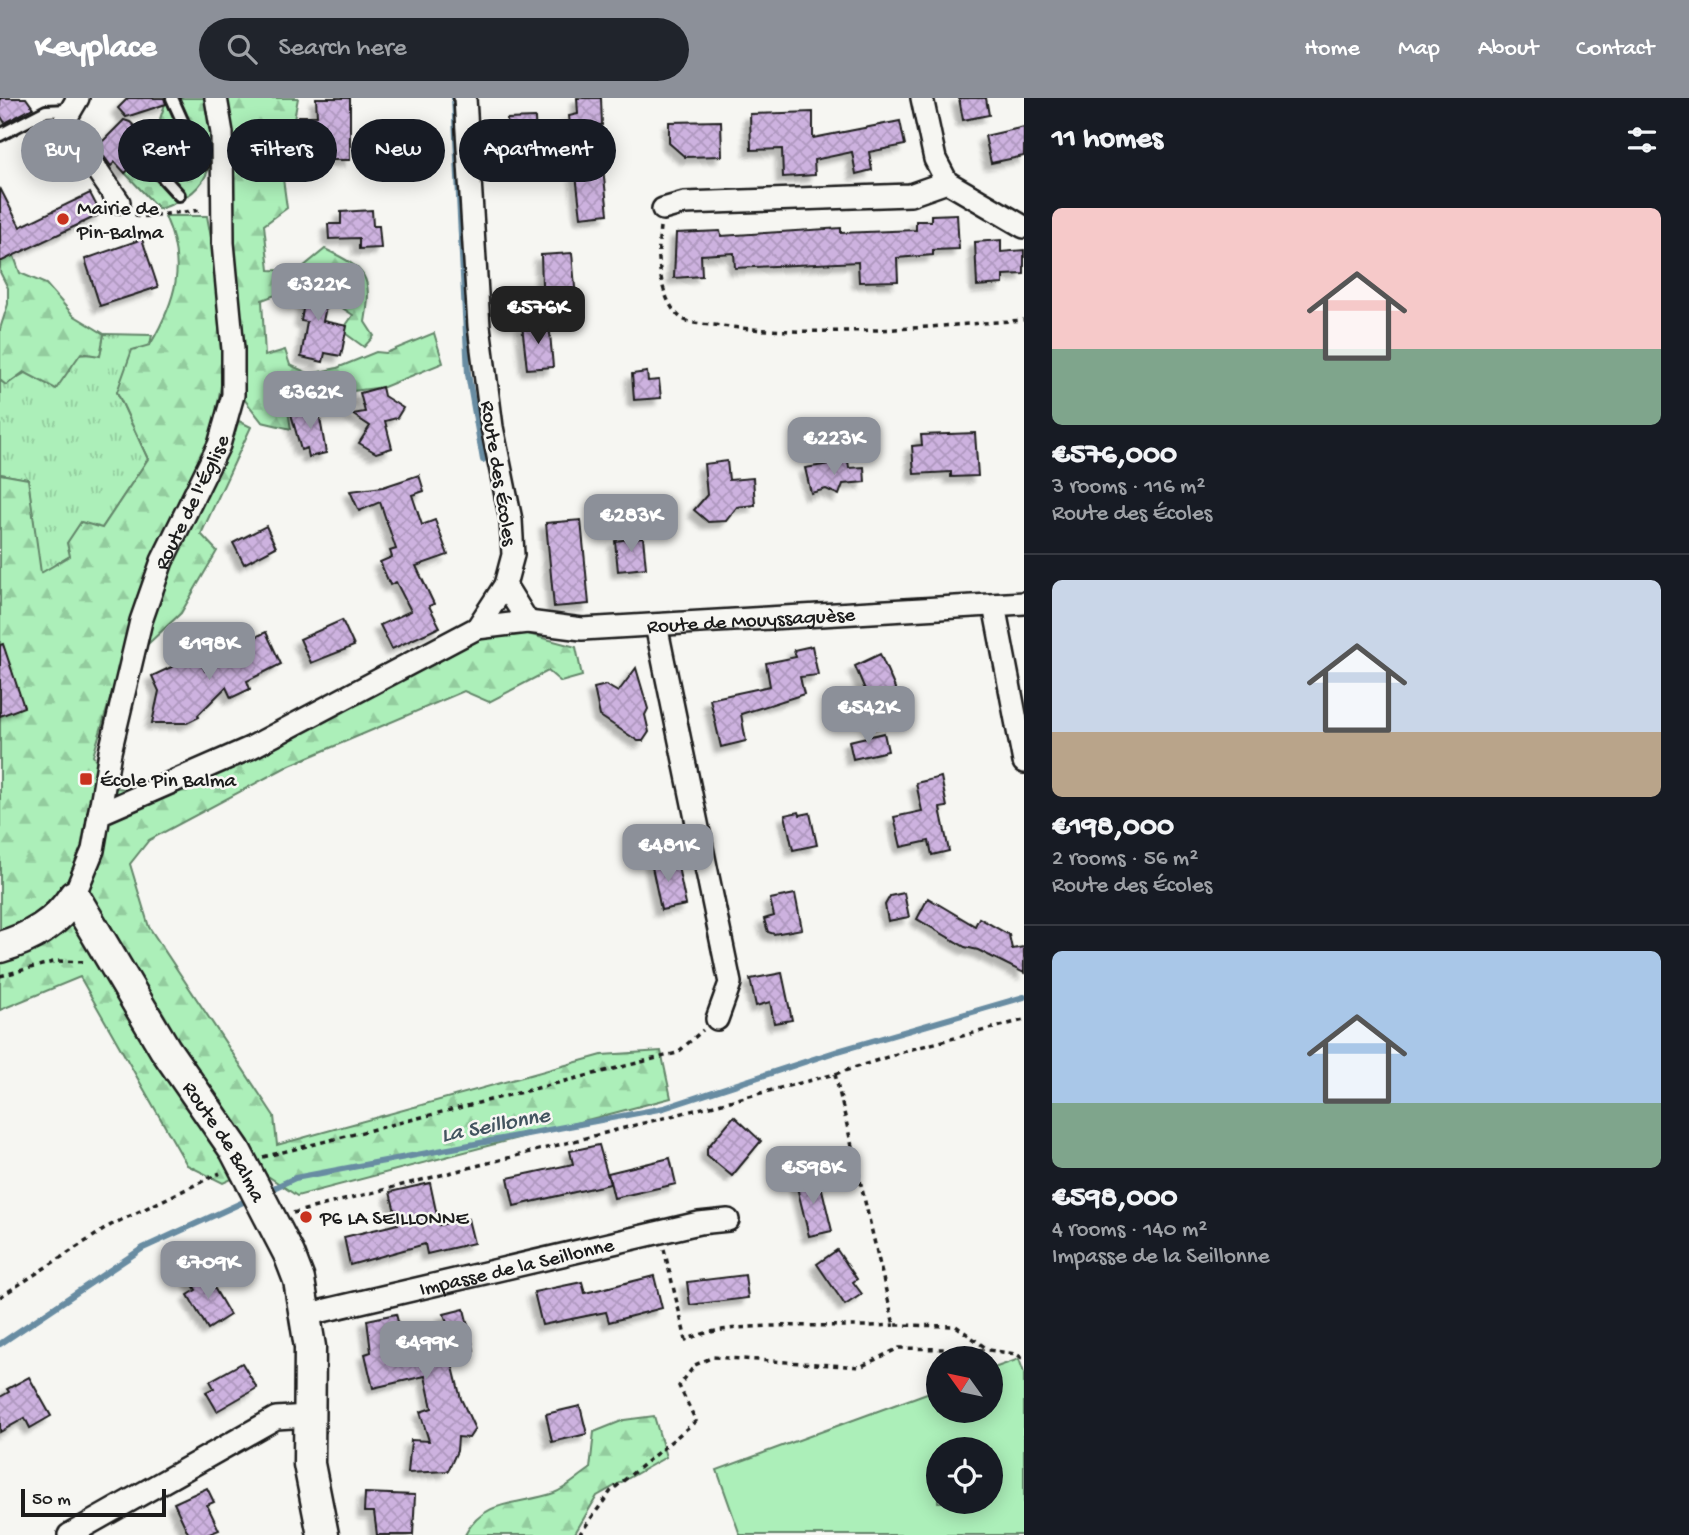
<!DOCTYPE html>
<html lang="en">
<head>
<meta charset="utf-8">
<style>
	body { margin:0; font-family:"Gochi Hand",sans-serif; background:#20242c; color:#f1f3f6; height:100vh; display:flex; flex-direction:column; font-size:26px; white-space:nowrap }
	* { box-sizing:border-box; margin:0 }
	p { font-size:23px; color:#9ea1a6 }
	.icon { flex:none; width:38px; height:38px; fill:none; stroke:currentColor; stroke-width:2; stroke-linecap:round; stroke-linejoin:round }
	.map { position:relative; flex:1; overflow:hidden }
	.details { display:flex; flex-direction:column; background:#171b24; width:665px }
	.details>* { flex:none }
	.banner { position:absolute; left:21px; top:21px; width:665px; height:63px; display:flex; gap:14px }
	.needle { width:46px; rotate:303deg }
	.buttons { position:absolute; left:926px; top:1248px; display:grid; gap:14px }
	.buttons a { display:grid; place-items:center; width:77px; height:77px; border-radius:50%; background:#171b24; box-shadow:0 4px 18px #0003; font-size:35px }
	.scale { position:absolute; left:21px; bottom:18px; width:145px; box-sizing:border-box; padding-left:7px; border:4px solid #1c1c1c; border-top:0; font-size:19px; line-height:24px; white-space:nowrap; color:#1c1c1c; -webkit-text-stroke:5px #f6f6f2; paint-order:stroke }
	.price { position:absolute; translate:-50% -60px; padding:0 16px; border-radius:14px; background:#8c9099; color:#fff; font-size:23px; line-height:46px; filter:drop-shadow(0 2px 4px #0008) }
	.price::after { content:''; position:absolute; left:50%; top:42px; width:21px; height:16px; margin-left:-10px; background:inherit; clip-path:polygon(0 0,100% 0,50% 100%) }
	.price.selected { background:#222; color:#fff }
	ul { padding:0; list-style:none }
	li { display:grid; align-content:center; gap:14px; height:371px; padding:0 28px }
	li+li { border-top:2px solid #363941 }
	li span { display:grid; place-items:center; height:217px; border-radius:10px; color:#555 }
	li>.icon { margin-inline-start:auto }
	span .icon { width:126px; height:126px; fill:#fffc; stroke-width:1 }
	li b { font-size:30px }
	h2 { display:flex; justify-content:space-between; align-items:center; height:84px; padding:0 28px; font-size:30px }
	.chip { padding:0 24px; border-radius:32px; background:#171b24; box-shadow:0 4px 18px #0003; font-size:24px; line-height:63px }
	.chip.selected { background:#8c9099; color:#fff }
	header { display:flex; align-items:center; gap:42px; box-sizing:border-box; height:98px; padding:0 35px; background:#8c9099; color:#fff }
	header strong { font-size:33px }
	nav { display:flex; gap:38px; margin-inline-start:auto; font-size:24px }
	.search { width:490px; height:63px; background:#20242c; display:flex; align-items:center; gap:18px; box-sizing:border-box; padding:0 24px; border-radius:38px; color:#9ea1a6; font-size:26px }
	main { display:flex; flex:1; min-height:0 }
	.map>svg:first-child { display:block }
</style>
</head>
<body>
<header>
<strong>Keyplace</strong>
<div class="search"><svg class="icon" aria-label="search" viewBox="0 0 24 24"><circle cx="10" cy="10" r="6"/><path d="M15 15l6 6"/></svg>Search here</div>
<nav><a>Home</a><a>Map</a><a>About</a><a>Contact</a></nav>
</header>
<main>
<div class="map">
<svg width="1024" height="1437" viewBox="0 0 1024 1437">
	<defs>
		<pattern id="grass-tufts" width="24" height="20" patternUnits="userSpaceOnUse" patternTransform="scale(1.75)"><rect width="24" height="20" fill="#acefb9"/><path d="M3 7l-1-3M5 7V3M7 7l1-3M15 17l-1-3M17 17v-4M19 17l1-3" fill="none" stroke="#93cc9e"/></pattern>
		<pattern id="forest-firs" width="22" height="20" patternUnits="userSpaceOnUse" patternTransform="scale(1.75)"><rect width="22" height="20" fill="#acefb9"/><path d="M5 1l3.5 6h-7zM16 11l3.5 6h-7z" fill="#93cc9e"/></pattern>
		<pattern id="cemetery-stones" width="16" height="16" patternUnits="userSpaceOnUse" patternTransform="scale(1.75)"><rect width="16" height="16" fill="#acefb9"/><path d="M2 7V4a2 2 0 0 1 4 0v3zM10 15v-3a2 2 0 0 1 4 0v3z" fill="#93cc9e"/></pattern>
		<pattern id="building-cross-hatch" width="8" height="8" patternUnits="userSpaceOnUse" patternTransform="scale(1.75)"><rect width="8" height="8" fill="#cdb2df"/><path d="M0 0l8 8M0 8l8-8" fill="none" stroke="#af98bf"/></pattern>
		<filter id="shadow"><feDropShadow dx="-6" dy="6" stdDeviation="2" flood-color="#0004"/></filter>
	</defs>
	<rect width="100%" height="100%" fill="#f6f6f2"/>
	<filter id="ink" filterUnits="userSpaceOnUse"><feTurbulence type="fractalNoise" baseFrequency=".0143" numOctaves="2"/><feDisplacementMap in="SourceGraphic" scale="14" xChannelSelector="R" yChannelSelector="G"/><feConvolveMatrix kernelMatrix="1 2 1 2 8 2 1 2 1" color-interpolation-filters="sRGB"/></filter>
	<g filter="url(#ink)">
		<path fill="url(#grass-tufts)" stroke="#64866a" stroke-width="2" d="M104,236L152,237L150,247L117,294L148,361L102,430L70,458L40,476L28,381L0,376V282L6,287C32,268 68,253 100,257Z"/>
		<g fill="url(#forest-firs)" stroke="#64866a" stroke-width="2">
			<path d="M220,0H298L283,81L287,110L264,127L269,172L298,173L325,151C366,171 373,177 365,224L374,238L364,249L342,233L353,217C317,193 304,185 262,202L265,258L285,252L290,267L310,276L337,270L376,254L386,255L434,235L443,265L384,289L306,299L288,313L291,331L262,324L241,297C247,266 244,241 235,211L218,218L223,276L214,327L203,364L239,323L251,329L201,436L217,453L181,515L118,574L93,658L117,690L138,692L483,524L576,549L582,578L561,584L548,573L489,604L464,593L290,667L149,742L130,766L149,829L274,1018L277,1047L602,957L661,953L671,1000L297,1098L256,1070L223,1085L187,1067L80,879L0,912V376L28,381L41,475L70,458L67,445L81,424L102,430L148,361L117,294L132,252L150,247C176,202 187,167 165,118H207L212,145L230,142L229,86L236,44Z"/>
			<polygon points="0,119 20,175 46,186 73,217 104,236 100,258 81,255 56,291 24,274 6,287 0,282 0,231 8,206 8,190 0,174"/>
			<path d="M654,1318L666,1359L597,1398L574,1437H465C484,1400 520,1407 554,1395C567,1390 579,1378 590,1371L594,1334L624,1322Z"/>
		</g>
		<path fill="url(#cemetery-stones)" stroke="#64866a" stroke-width="2" d="M159,0H205C218,53 219,93 159,111L125,75L170,31L160,21L165,6Z"/>
		<path fill="#acefb9" stroke="#64866a" stroke-width="2" fill-rule="evenodd" d="M1019,1261L1024,1275V1437H740L717,1372L938,1291V1312H990L991,1271ZM938,1351H990V1404H938Z"/>
		<g fill="none" stroke-linecap="round" stroke-linejoin="round">
			<g stroke="#688ca2" stroke-width="6">
				<polyline points="454,0 468,276 483,362"/>
				<polyline points="265,1094 295,1080 664,1010 838,953 1024,899"/>
				<polyline points="0,1246 143,1150 252,1100"/>
			</g>
		</g>
		<g fill="url(#building-cross-hatch)" stroke="#1c1c1c" stroke-width="2" filter="url(#shadow)">
			<polygon points="0,0 26,0 33,10 5,25 0,17"/>
			<polygon points="128,0 164,0 166,6 126,19 118,10"/>
			<polygon points="316,0 350,0 350,62 299,62 298,18 317,18"/>
			<polygon points="577,0 601,0 602,27 595,27 595,62 602,61 608,116 581,119 569,18 578,16"/>
			<polygon points="959,0 986,0 989,17 963,22"/>
			<polygon points="813,14 813,40 900,23 905,47 869,54 872,72 856,76 852,54 814,62 815,77 783,79 782,51 751,52 750,16"/>
			<polygon points="535,20 536,42 520,42 521,71 498,71 498,32 507,31 507,21"/>
			<polygon points="124,22 130,24 155,47 125,75 115,64 111,68 97,49"/>
			<polygon points="721,23 722,58 685,59 669,45 669,24"/>
			<polygon points="1024,29 1024,58 991,65 985,38"/>
			<polygon points="0,90 20,129 90,95 101,116 0,164"/>
			<polygon points="372,112 373,128 379,128 381,150 359,151 359,140 329,141 328,126 341,126 341,114"/>
			<polygon points="957,116 959,151 933,152 933,157 897,160 898,183 859,184 858,164 735,170 734,155 701,157 702,178 674,180 676,135 720,133 721,138 841,130 841,135 916,132 916,123 931,123 931,117"/>
			<polygon points="142,141 158,189 100,208 85,161"/>
			<polygon points="1001,142 1001,154 1024,152 1024,176 1003,177 1003,186 977,188 975,144"/>
			<polygon points="572,155 577,212 543,215 541,157"/>
			<polygon points="294,184 330,191 323,223 347,228 341,258 325,255 323,264 301,259 307,224 301,223 304,205 291,202"/>
			<polygon points="549,224 553,269 527,271 522,227"/>
			<polygon points="647,274 648,283 659,282 661,300 634,302 632,276"/>
			<polygon points="382,289 384,298 403,310 397,320 385,323 392,350 376,355 359,345 370,328 352,316 365,314 360,295"/>
			<polygon points="318,309 326,355 309,359 307,350 301,352 291,316"/>
			<polygon points="975,335 978,378 951,379 951,374 914,376 912,348 922,347 921,337"/>
			<polygon points="727,363 729,382 753,380 755,407 737,409 726,423 708,424 694,412 707,397 704,366"/>
			<polygon points="848,363 849,370 864,369 865,384 843,386 839,397 826,391 811,395 805,370"/>
			<polygon points="419,377 424,393 412,397 422,427 435,422 448,457 416,468 434,506 429,508 440,529 392,551 380,527 411,513 396,484 390,487 380,464 392,459 390,453 396,451 380,404 359,413 350,393 383,389"/>
			<polygon points="581,422 589,506 554,509 546,425"/>
			<polygon points="266,428 276,449 244,466 233,445"/>
			<polygon points="643,439 646,470 618,473 615,443"/>
			<polygon points="342,522 354,548 311,565 300,541"/>
			<polygon points="266,534 281,566 247,583 250,591 231,600 226,589 198,617 199,619 187,625 152,625 159,593 152,578 197,557 205,573 251,551 247,543"/>
			<polygon points="3,546 24,609 0,618 0,547"/>
			<polygon points="812,548 818,577 800,579 804,596 741,616 746,643 721,649 710,601 770,588 766,565 796,559 794,552"/>
			<polygon points="880,556 906,615 880,627 855,568"/>
			<polygon points="636,570 648,611 645,617 649,634 643,643 638,643 600,618 594,590 606,587 618,594"/>
			<polygon points="884,635 888,653 853,661 849,643"/>
			<polygon points="941,679 947,709 940,710 949,753 932,757 929,743 901,749 894,719 922,713 916,685"/>
			<polygon points="799,714 800,717 810,715 817,747 793,752 785,717"/>
			<polygon points="676,759 686,807 661,812 651,764"/>
			<polygon points="904,795 909,819 888,823 885,807 890,798"/>
			<polygon points="795,796 802,831 774,836 768,834 764,821 774,818 770,801"/>
			<polygon points="928,800 975,828 979,820 1009,837 1012,851 1024,849 1024,875 978,852 965,849 917,821"/>
			<polygon points="782,875 792,922 774,925 770,904 756,908 750,881"/>
			<polygon points="734,1018 761,1043 732,1078 707,1057 707,1050"/>
			<polygon points="599,1047 610,1086 514,1108 508,1080 573,1066 570,1053"/>
			<polygon points="670,1060 676,1086 614,1100 608,1075"/>
			<polygon points="813,1076 815,1085 820,1083 832,1133 809,1138 795,1081"/>
			<polygon points="430,1085 439,1127 468,1121 474,1145 427,1156 425,1146 350,1167 344,1139 398,1126 390,1094"/>
			<polygon points="837,1152 857,1181 853,1184 862,1196 845,1207 817,1166"/>
			<polygon points="205,1174 230,1217 208,1231 188,1197 196,1192 190,1182"/>
			<polygon points="745,1177 748,1200 690,1207 687,1184"/>
			<polygon points="654,1178 662,1210 609,1224 606,1214 542,1227 534,1194 582,1184 585,1195"/>
			<polygon points="464,1211 474,1252 450,1257 461,1301 475,1331 469,1340 458,1339 457,1353 448,1373 408,1375 411,1342 429,1343 420,1314 432,1310 425,1278 373,1290 365,1256 371,1254 367,1222 396,1216 401,1235 447,1225 444,1216"/>
			<polygon points="242,1265 257,1290 217,1313 206,1294 214,1290 210,1283"/>
			<polygon points="29,1279 51,1318 30,1330 25,1320 0,1334 0,1299 9,1294 7,1291"/>
			<polygon points="580,1308 587,1336 552,1344 546,1316"/>
			<polygon points="207,1390 214,1404 207,1407 219,1432 207,1437 189,1437 174,1405"/>
			<polygon points="365,1395 415,1397 413,1437 377,1437 374,1414 364,1414"/>
		</g>
		<g fill="none" stroke-linecap="round" stroke-linejoin="round">
			<defs>
				<g id="lane">
					<polyline points="172,0 202,67"/>
					<polyline points="0,37 46,13 69,12"/>
					<polyline points="179,97 149,64 167,57 188,36"/>
				</g>
				<g id="street">
					<polyline points="78,0 64,24 119,104"/>
					<polyline points="922,0 935,61 947,84 1024,129"/>
					<polyline points="663,111 684,105 910,97 947,84"/>
					<polyline points="505,487 528,524"/>
					<polyline points="994,507 1024,664"/>
					<polyline points="656,527 730,885 717,921"/>
					<path id="s1" d="M477,530L528,524L582,531L1024,505"/>
					<polyline points="99,716 250,650 477,530 505,487 513,457 511,422 492,329 479,228 465,0"/>
					<path id="s2" d="M74,798L93,752L110,654L141,523L162,463L219,347L233,297V251L223,145L222,35L216,0"/>
					<path id="s3" d="M305,1217L699,1125L728,1122"/>
					<polyline points="69,1437 276,1320 308,1318"/>
				</g>
				<g id="secondary">
					<path id="s4" d="M0,849C31,840 56,826 74,798L165,951L235,1052L289,1156L299,1182L310,1249L309,1366L323,1437"/>
				</g>
			</defs>
			<use href="#lane" stroke="#1c1c1c" stroke-width="16"/>
			<use href="#street" stroke="#1c1c1c" stroke-width="26"/>
			<use href="#secondary" stroke="#1c1c1c" stroke-width="35"/>
			<g stroke="#1c1c1c" stroke-width="3.5" stroke-dasharray="5 5" stroke-linecap="butt">
				<polyline points="135,116 139,119 202,112"/>
				<path d="M660,129C657,156 658,200 680,219C689,227 709,226 721,228C823,240 922,229 1024,222"/>
				<polyline points="0,878 57,863 87,864"/>
				<polyline points="835,976 894,1227 956,1228 986,1250"/>
				<polyline points="263,1059 677,955 703,932"/>
				<polyline points="293,1115 835,976 912,951 1024,922"/>
				<path d="M664,1151L686,1242C731,1220 839,1231 894,1227"/>
				<polyline points="0,1199 111,1127 220,1075"/>
				<polyline points="579,1437 611,1393 696,1323 679,1288 695,1267 713,1259 860,1269 899,1250 988,1252 1016,1256 1024,1261"/>
			</g>
			<use href="#lane" stroke="#f6f6f2" stroke-width="10"/>
			<use href="#street" stroke="#f6f6f2" stroke-width="21"/>
			<use href="#secondary" stroke="#f6f6f2" stroke-width="30"/>
		</g>
	</g>
	<g fill="#c8321e" stroke="#f6f6f2" stroke-width="2.5">
		<circle cx="63" cy="121" r="7"/>
		<rect x="79" y="674" width="14" height="14" rx="3.5"/>
		<circle cx="306" cy="1119" r="7"/>
	</g>
	<g text-anchor="middle" stroke-width="5" stroke-linejoin="round" paint-order="stroke">
		<g font-size="21" fill="#1c1c1c" stroke="#f6f6f2" text-anchor="start">
			<text x="77" y="116">Mairie de<tspan x="77" dy="24">Pin-Balma</tspan></text>
			<text x="100" y="688">École Pin Balma</text>
			<text x="320" y="1126">P6 LA SEILLONNE</text>
		</g>
		<g font-size="21" fill="#1c1c1c" stroke="#f6f6f2">
			<text transform="translate(500 375) rotate(81)" y="7">Route des Écoles</text>
			<text dy="7" stroke="none"><textPath href="#s2" startOffset="413">Route de l'Église</textPath></text>
			<text dy="7" stroke="none"><textPath href="#s1" startOffset="275">Route de Mouyssaguèse</textPath></text>
			<text dy="7" stroke="none"><textPath href="#s4" startOffset="380">Route de Balma</textPath></text>
			<text dy="7" stroke="none"><textPath href="#s3" startOffset="217">Impasse de la Seillonne</textPath></text>
		</g>
		<g font-size="23" font-style="italic" fill="#42545f" stroke="#f6f6f2">
			<text transform="translate(495 1025) rotate(-11)" y="8">La Seillonne</text>
		</g>
	</g>
</svg>
<div class="buttons">
<a><svg class="needle" viewBox="-14 -14 28 28"><path d="M0-13l5 13h-10z" fill="#e53935"/><path d="M0 13l5-13h-10z" fill="#9ea1a6"/></svg></a>
<a><svg class="icon" aria-label="locate" viewBox="0 0 24 24"><circle cx="12" cy="12" r="6"/><path d="M12 2v4M12 18v4M2 12h4M18 12h4"/></svg></a>
</div>
<div class="scale">50 m</div>
<b class="price" style="left:318px;top:225px">€322K</b>
<b class="price selected" style="left:538px;top:248px">€576K</b>
<b class="price" style="left:310px;top:333px">€362K</b>
<b class="price" style="left:834px;top:379px">€223K</b>
<b class="price" style="left:631px;top:456px">€283K</b>
<b class="price" style="left:209px;top:584px">€198K</b>
<b class="price" style="left:868px;top:648px">€542K</b>
<b class="price" style="left:668px;top:786px">€481K</b>
<b class="price" style="left:813px;top:1108px">€598K</b>
<b class="price" style="left:208px;top:1203px">€709K</b>
<b class="price" style="left:426px;top:1283px">€499K</b>
<div class="banner">
<a class="chip selected">Buy</a>
<a class="chip">Rent</a>
<a class="chip">Filters</a>
<a class="chip">New</a>
<a class="chip">Apartment</a>
</div>
</div>
<section class="details">
<h2>11 homes<svg class="icon" aria-label="filters" viewBox="0 0 24 24"><path d="M4 7h16M4 17h16"/><circle cx="9" cy="7" r="2"/><circle cx="15" cy="17" r="2"/></svg></h2>
<ul>
<li><span style="background:linear-gradient(#f6c9c9 65%,#7fa58c 0)"><svg class="icon" aria-label="home" viewBox="0 0 24 24"><path d="M3 11l9-7 9 7M6 9v11h12V9"/></svg></span><div><b>€576,000</b><p>3 rooms · 116 m²</p><p>Route des Écoles</p></div></li>
<li><span style="background:linear-gradient(#c9d6e8 70%,#b9a48a 0)"><svg class="icon" aria-label="home" viewBox="0 0 24 24"><path d="M3 11l9-7 9 7M6 9v11h12V9"/></svg></span><div><b>€198,000</b><p>2 rooms · 56 m²</p><p>Route des Écoles</p></div></li>
<li><span style="background:linear-gradient(#a9c7e8 70%,#7fa58c 0)"><svg class="icon" aria-label="home" viewBox="0 0 24 24"><path d="M3 11l9-7 9 7M6 9v11h12V9"/></svg></span><div><b>€598,000</b><p>4 rooms · 140 m²</p><p>Impasse de la Seillonne</p></div></li>
</ul>
</section>
</main>
</body>
</html>
